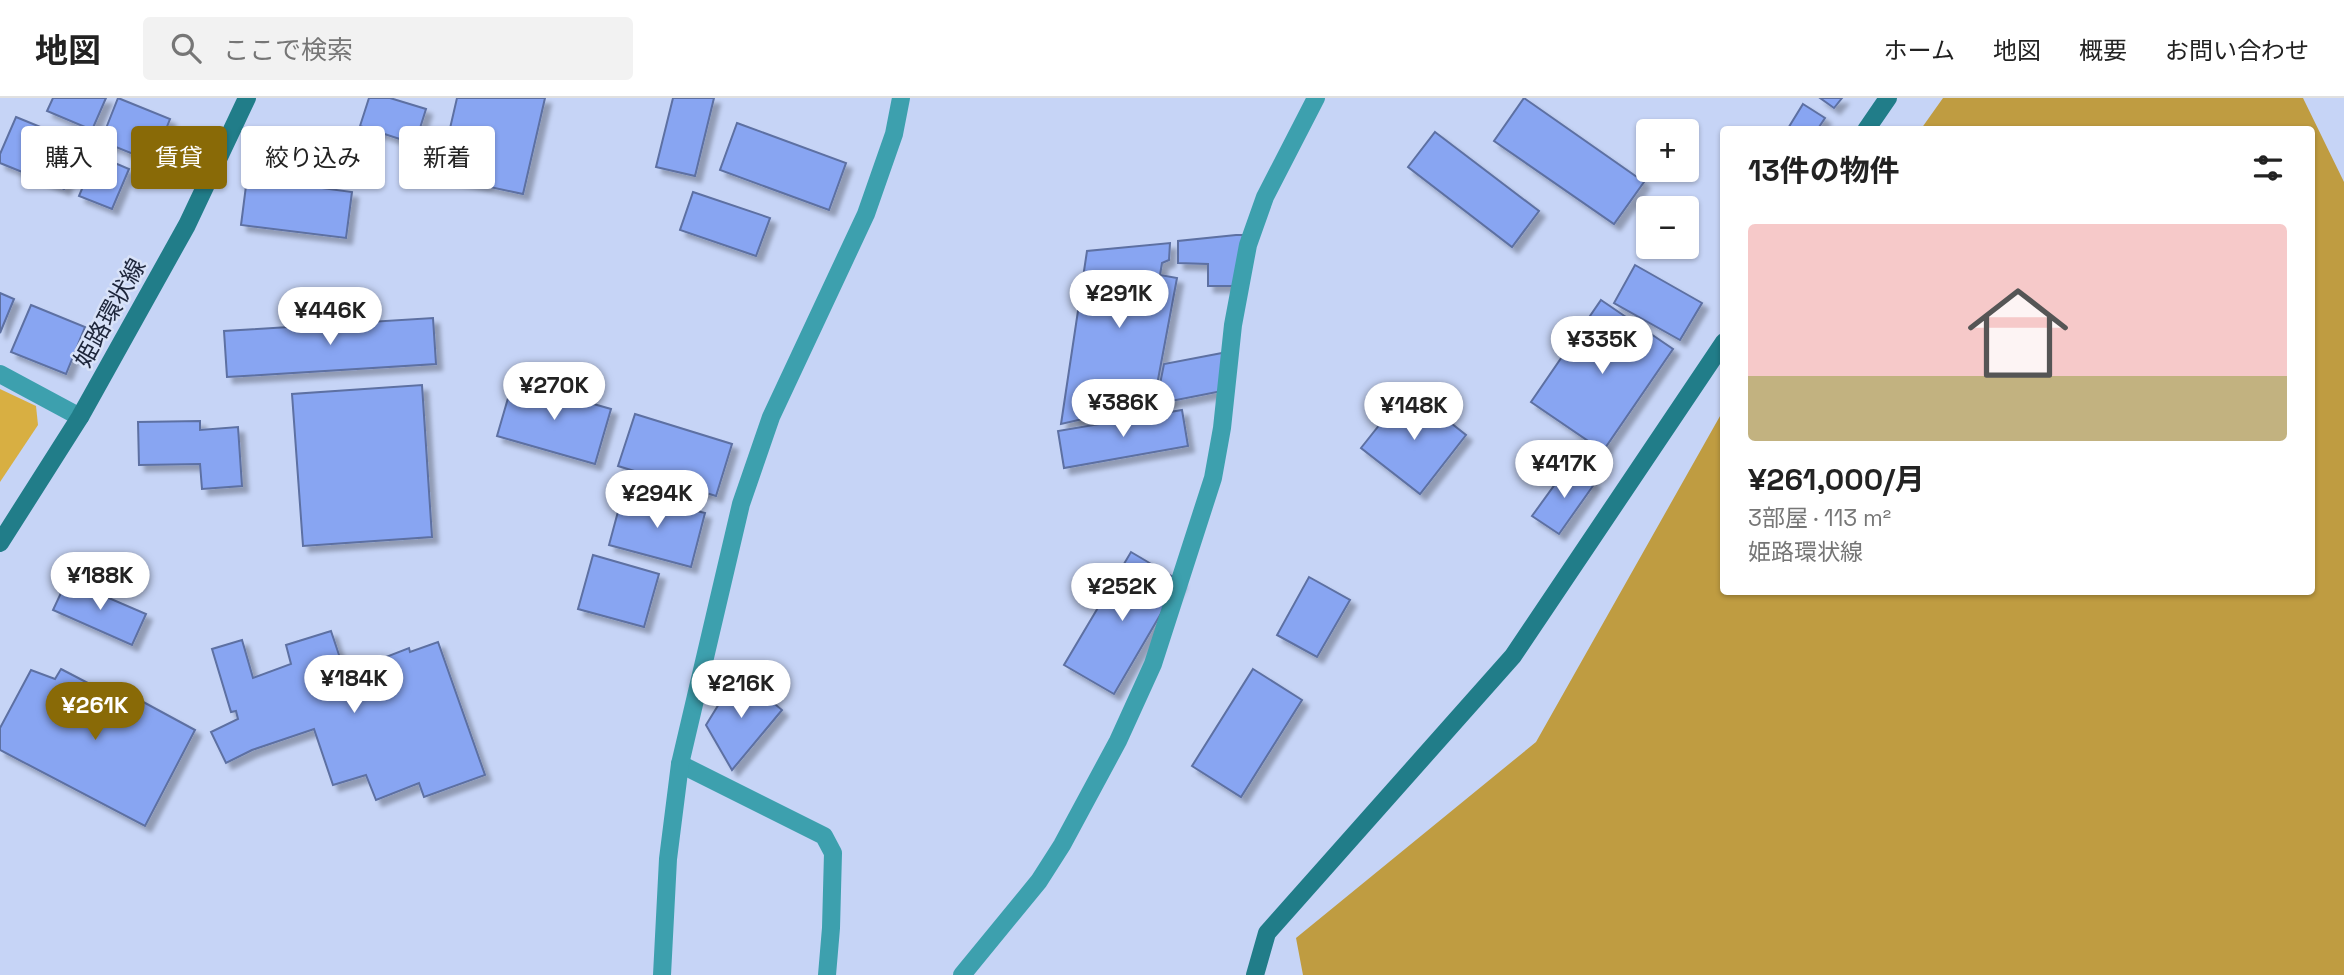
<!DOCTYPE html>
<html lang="ja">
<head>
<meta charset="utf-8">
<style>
	body { margin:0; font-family:"Space Grotesk","Noto Sans JP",sans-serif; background:#f2f2f2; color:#222; height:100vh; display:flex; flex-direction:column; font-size:26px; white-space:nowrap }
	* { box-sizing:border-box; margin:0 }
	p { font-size:23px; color:#767676 }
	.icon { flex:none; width:38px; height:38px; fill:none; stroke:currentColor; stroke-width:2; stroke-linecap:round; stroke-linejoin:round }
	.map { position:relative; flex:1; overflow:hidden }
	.details { position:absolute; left:1720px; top:28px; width:595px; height:469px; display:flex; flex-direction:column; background:#fff; border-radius:7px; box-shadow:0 2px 5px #0004 }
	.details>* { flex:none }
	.guide { position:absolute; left:21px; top:28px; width:665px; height:63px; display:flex; gap:14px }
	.controls { position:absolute; left:1636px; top:21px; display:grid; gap:14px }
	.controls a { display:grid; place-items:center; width:63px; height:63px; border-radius:7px; background:#fff; box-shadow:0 2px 5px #0004; font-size:35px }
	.price { position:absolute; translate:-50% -60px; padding:0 16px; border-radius:24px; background:#fff; color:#222; font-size:23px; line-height:46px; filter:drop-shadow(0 2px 4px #0008) }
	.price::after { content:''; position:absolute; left:50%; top:42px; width:21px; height:16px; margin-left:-10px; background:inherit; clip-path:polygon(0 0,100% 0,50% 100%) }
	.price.current { background:#896a07; color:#fff }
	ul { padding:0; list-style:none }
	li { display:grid; align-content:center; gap:14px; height:371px; padding:0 28px }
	li span { display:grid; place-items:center; height:217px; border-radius:7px; color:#555 }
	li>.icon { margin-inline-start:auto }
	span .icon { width:126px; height:126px; fill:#fffc; stroke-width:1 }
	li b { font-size:30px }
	h2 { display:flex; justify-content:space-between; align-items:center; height:84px; padding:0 28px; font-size:30px }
	.chip { padding:0 24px; border-radius:7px; background:#fff; box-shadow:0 2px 5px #0004; font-size:24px; line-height:63px }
	.chip.current { background:#896a07; color:#fff }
	header { display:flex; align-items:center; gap:42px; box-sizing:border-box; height:98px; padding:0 35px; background:#fff; border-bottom:2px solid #e0e0e0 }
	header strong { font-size:33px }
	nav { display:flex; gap:38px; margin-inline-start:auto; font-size:24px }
	.search { width:490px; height:63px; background:#f2f2f2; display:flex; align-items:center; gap:18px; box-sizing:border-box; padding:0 24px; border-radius:7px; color:#767676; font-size:26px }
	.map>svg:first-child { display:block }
</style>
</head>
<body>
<header>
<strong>地図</strong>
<div class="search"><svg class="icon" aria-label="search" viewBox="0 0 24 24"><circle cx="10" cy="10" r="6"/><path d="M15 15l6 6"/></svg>ここで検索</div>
<nav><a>ホーム</a><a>地図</a><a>概要</a><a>お問い合わせ</a></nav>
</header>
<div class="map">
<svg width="2344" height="877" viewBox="0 0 2344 877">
	<defs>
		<filter id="shadow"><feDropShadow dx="6" dy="6" stdDeviation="2" flood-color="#0004"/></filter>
	</defs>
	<rect width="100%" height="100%" fill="#c6d4f6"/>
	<polygon fill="#d8af42" points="0,291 36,308 38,327 0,384"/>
	<polygon fill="#bf9c41" points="1943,0 2303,0 2344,84 2344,877 1303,877 1296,840 1536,644 1724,311 1724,494 2312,494 2312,32 1921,31"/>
	<g fill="#88a5f2" stroke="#5d70a2" stroke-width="2" filter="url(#shadow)">
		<polygon points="53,0 106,0 92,32 47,13"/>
		<polygon points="118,0 170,21 153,64 101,43"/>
		<polygon points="369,0 390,0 426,11 415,46 360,28"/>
		<polygon points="457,0 545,0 523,96 439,78"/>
		<polygon points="673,0 714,0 695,78 656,69"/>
		<polygon points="1524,0 1644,84 1614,126 1494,43"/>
		<polygon points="1820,0 1842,0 1834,10"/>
		<polygon points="1803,6 1825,20 1817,32 1787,32"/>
		<polygon points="16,19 82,46 64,91 0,65 0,56"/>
		<polygon points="737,25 846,65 829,112 720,72"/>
		<polygon points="1435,34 1539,113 1512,149 1408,69"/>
		<polygon points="96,57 129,71 112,111 79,98"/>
		<polygon points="247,80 352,94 346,140 241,127"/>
		<polygon points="693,94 770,120 756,158 680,132"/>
		<polygon points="1236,137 1243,137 1237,188 1208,188 1208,166 1178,165 1178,143"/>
		<polygon points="1170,145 1169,162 1162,165 1160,177 1177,180 1157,287 1144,285 1140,308 1061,326 1087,153"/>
		<polygon points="1635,167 1702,205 1680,242 1614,205"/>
		<polygon points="0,195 14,201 0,235"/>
		<polygon points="1601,202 1673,251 1603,353 1531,304"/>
		<polygon points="31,207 85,229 66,276 11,254"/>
		<polygon points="433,220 436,266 227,279 224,233"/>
		<polygon points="1222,255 1222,293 1156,306 1164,266"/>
		<polygon points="513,283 611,311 595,366 497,338"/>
		<polygon points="422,287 432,439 303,448 292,296"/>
		<polygon points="1408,291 1466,337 1420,396 1361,350"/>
		<polygon points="1182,312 1188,348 1064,370 1058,333"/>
		<polygon points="635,316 732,346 716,398 618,368"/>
		<polygon points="200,323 200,332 238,329 242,388 202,391 200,366 139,367 138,324"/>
		<polygon points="1569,367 1595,385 1559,436 1532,418"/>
		<polygon points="623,395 705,415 691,469 609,447"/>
		<polygon points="1131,454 1180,483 1114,596 1064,567"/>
		<polygon points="593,457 659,476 644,529 578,511"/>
		<polygon points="1309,479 1350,502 1317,559 1277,537"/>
		<polygon points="67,482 146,516 132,547 53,512"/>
		<polygon points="331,533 345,575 409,550 410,554 438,544 485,677 424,699 419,685 376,702 366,677 333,687 314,631 252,652 226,665 211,634 238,621 236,613 231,614 212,551 242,542 253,580 291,566 286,547"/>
		<polygon points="61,571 128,606 123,593 195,632 145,728 0,652 0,630 31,572 55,581"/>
		<polygon points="1253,571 1302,602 1241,699 1192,668"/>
		<polygon points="738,575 782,612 732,672 706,627"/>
	</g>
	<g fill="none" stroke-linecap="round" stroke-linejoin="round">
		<g stroke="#3da0ae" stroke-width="18">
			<polyline points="0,276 80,319"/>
			<polyline points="680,666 824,738 833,755 831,830 827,877"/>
			<polyline points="662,877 668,761 680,666 741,406 771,319 866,116 894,36 901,0"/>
			<polyline points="962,877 1039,783 1062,747 1118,643 1153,566 1213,380 1222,330 1233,227 1248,147 1265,99 1316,0"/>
		</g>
		<g stroke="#217d89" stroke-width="18">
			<polyline points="1866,32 1888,0"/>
			<polyline points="0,445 80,319 187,127 247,0"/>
			<polyline points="1255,877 1267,835 1513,558 1724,244"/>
		</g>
	</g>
	<g text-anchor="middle" stroke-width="5" stroke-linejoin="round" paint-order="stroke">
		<g font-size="24" fill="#1d253a" stroke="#d8e2f8">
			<text transform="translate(110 215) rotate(-61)" y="8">姫路環状線</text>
		</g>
	</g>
</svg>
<div class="controls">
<a>+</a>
<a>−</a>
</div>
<b class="price" style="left:1119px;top:232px">¥291K</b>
<b class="price" style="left:330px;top:249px">¥446K</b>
<b class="price" style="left:1602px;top:278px">¥335K</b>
<b class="price" style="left:554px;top:324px">¥270K</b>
<b class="price" style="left:1123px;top:341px">¥386K</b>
<b class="price" style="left:1414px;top:344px">¥148K</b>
<b class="price" style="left:1564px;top:402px">¥417K</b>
<b class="price" style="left:657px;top:432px">¥294K</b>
<b class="price" style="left:100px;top:514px">¥188K</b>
<b class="price" style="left:1122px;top:525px">¥252K</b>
<b class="price" style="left:354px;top:617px">¥184K</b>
<b class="price" style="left:741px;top:622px">¥216K</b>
<b class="price current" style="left:95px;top:644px">¥261K</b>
<div class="guide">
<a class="chip">購入</a>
<a class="chip current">賃貸</a>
<a class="chip">絞り込み</a>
<a class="chip">新着</a>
</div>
<section class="details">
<h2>13件の物件<svg class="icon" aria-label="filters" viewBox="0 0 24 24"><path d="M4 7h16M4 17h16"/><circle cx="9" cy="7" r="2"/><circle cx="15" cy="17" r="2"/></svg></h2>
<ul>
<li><span style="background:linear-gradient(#f6c9c9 70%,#c2b280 0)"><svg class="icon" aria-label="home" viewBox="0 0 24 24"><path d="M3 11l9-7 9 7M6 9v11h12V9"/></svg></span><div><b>¥261,000/月</b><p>3部屋 · 113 m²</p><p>姫路環状線</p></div></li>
</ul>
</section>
</div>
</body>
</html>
